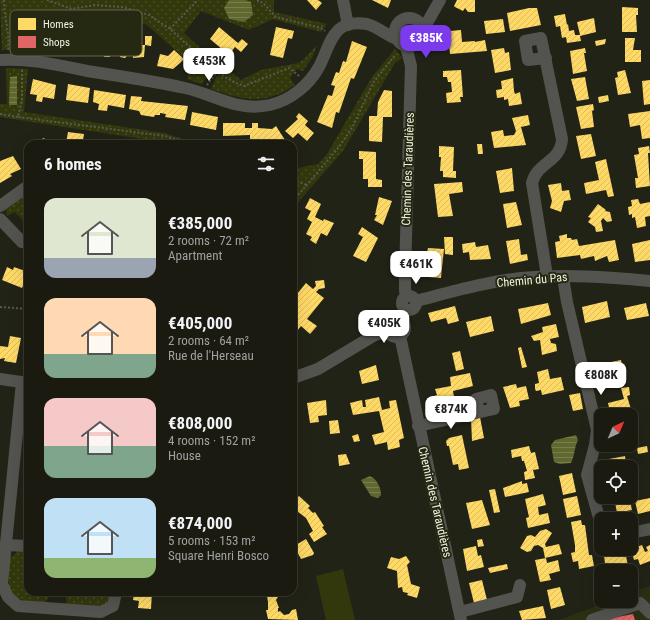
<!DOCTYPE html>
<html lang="en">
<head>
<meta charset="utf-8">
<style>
	body { margin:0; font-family:"Roboto Condensed",sans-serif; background:#23231a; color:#f1f3f6; height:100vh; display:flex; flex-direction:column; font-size:15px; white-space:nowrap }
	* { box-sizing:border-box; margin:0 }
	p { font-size:13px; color:#9fa19f }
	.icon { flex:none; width:22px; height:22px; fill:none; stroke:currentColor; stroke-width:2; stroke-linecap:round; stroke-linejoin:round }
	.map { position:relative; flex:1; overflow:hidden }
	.details { position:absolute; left:24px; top:140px; width:273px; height:456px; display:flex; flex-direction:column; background:#1a1a11; border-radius:12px; box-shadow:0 4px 16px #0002,0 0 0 1px #383831 }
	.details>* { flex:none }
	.needle { width:26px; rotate:44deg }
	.buttons { position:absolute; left:594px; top:408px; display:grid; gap:8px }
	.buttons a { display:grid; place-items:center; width:44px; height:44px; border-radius:8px; background:#1a1a11; box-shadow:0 4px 16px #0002,0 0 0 1px #383831; font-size:20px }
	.price { position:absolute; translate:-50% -34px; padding:0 9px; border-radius:8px; background:#fff; color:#222; font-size:13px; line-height:26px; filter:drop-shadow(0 1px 2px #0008) }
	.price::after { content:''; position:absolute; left:50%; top:24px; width:12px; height:9px; margin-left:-6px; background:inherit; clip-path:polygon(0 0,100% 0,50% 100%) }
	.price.active { background:#7c3aed; color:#fff }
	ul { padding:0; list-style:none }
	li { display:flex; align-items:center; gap:12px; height:100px; padding:0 20px }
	li span { display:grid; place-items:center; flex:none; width:112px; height:80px; border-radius:12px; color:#555 }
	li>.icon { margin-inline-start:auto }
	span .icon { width:48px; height:48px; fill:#fffc; stroke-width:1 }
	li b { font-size:17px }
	h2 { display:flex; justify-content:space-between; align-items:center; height:48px; padding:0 20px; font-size:17px }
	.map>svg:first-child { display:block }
</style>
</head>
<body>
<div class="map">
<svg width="650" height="620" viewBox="0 0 650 620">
	<defs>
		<pattern id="grass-dots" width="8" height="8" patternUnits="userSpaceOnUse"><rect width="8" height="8" fill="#33380c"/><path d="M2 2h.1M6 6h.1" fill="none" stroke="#474c24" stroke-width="1.8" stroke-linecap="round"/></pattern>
		<pattern id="water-rules" width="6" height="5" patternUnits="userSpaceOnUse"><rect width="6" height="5" fill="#61682f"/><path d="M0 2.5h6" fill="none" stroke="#787e4d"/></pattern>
		<pattern id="homes-hatch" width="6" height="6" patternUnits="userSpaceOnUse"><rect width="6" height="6" fill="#ffd966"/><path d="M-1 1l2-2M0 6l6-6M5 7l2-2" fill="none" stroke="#dabc5f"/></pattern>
		<pattern id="shops-hatch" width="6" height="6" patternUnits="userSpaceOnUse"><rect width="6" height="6" fill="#e06666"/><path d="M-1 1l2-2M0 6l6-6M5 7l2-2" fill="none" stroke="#b25d5c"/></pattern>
	</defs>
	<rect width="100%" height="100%" fill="#222317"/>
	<polygon fill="#2c2f12" points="650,586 650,620 559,620 610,601 631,601 631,593"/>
	<g fill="url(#grass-dots)">
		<polygon points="0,0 274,0 274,12 327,24 321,32 273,19 249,30 201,11 184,33 218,64 201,84 187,79 192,65 147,25 144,24 17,11 16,50 2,50"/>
		<path d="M317,45L313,56L303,71L297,69L290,78L295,85C264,106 244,100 211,89L216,77L226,68L241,80L261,70L298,63L303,60Z"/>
		<polygon points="395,49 402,58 395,63 343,151 293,208 293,169 318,164 327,154 372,77"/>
		<polygon points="6,68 28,69 24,112 164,133 198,144 176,144 0,117 0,104 7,104"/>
		<polygon points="28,193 28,226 15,212 7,216 6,209"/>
		<path d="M20,549L28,550V592H112C111,613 80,606 67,605L65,593H52L44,604C8,599 7,596 9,559Z"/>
	</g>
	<polygon fill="#33380c" points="343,569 355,620 326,620 316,576"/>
	<g fill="url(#water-rules)">
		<polygon points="229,0 245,0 251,2 253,15 244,22 229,19 224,8"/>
		<polygon points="17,76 17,105 9,105 10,77"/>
		<path d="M576,435L578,440C574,448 575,455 571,463L560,464L554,462L551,445L555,440Z"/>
		<path d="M370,476C377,479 381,488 381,495L378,498L371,496L361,480Z"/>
	</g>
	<g fill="url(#homes-hatch)">
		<polygon points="307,0 318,0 322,3 316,10"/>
		<polygon points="372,0 391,0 388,8"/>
		<polygon points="457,0 475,0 475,12 468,12 465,8 463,11 455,7 454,6"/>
		<polygon points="622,7 638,8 638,15 636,15 637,32 622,32"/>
		<polygon points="529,8 537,8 541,25 510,31 507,13"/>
		<polygon points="565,14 567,25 568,24 569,31 574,30 575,35 580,35 577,22 594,18 596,32 580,36 581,41 567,43 566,37 562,38 560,26 556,27 554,16"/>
		<polygon points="503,19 505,32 486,34 484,21"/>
		<polygon points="96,27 107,29 106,43 111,44 110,57 104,57 105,52 90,49 91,38 95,38"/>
		<polygon points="219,27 238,43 242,39 248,44 241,52 235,47 229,55 210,39"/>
		<polygon points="276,27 294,31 292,39 288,38 283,58 270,55"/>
		<polygon points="127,29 140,30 139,45 145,45 144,57 133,58 133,55 129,54 125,58 120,57 121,44 126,45"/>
		<polygon points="461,30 462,42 475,41 475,49 475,42 485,40 487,51 450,54 449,43 451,43 450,31"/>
		<polygon points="145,36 152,36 151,46 145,45"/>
		<polygon points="625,38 635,38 633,50 641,50 641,62 625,62"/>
		<polygon points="606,39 605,44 596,46 595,41"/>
		<polygon points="352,41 367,47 354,79 351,78 339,113 336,112 332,128 317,122 328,95 332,96 335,86 331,85 336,72 339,73 343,61 346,62"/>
		<polygon points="504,48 505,53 509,52 511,70 495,73 491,50"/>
		<polygon points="585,48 586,53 584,53 587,71 573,74 570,51"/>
		<polygon points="174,50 184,59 180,63 173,69 157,66 160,54 168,56"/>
		<polygon points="461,70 463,97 460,97 461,102 447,103 446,93 452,92 451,82 448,82 447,77 443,77 443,71"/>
		<polygon points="625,70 631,93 618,95 615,78 618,77 617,72"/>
		<polygon points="585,77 589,99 577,101 571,79"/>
		<polygon points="513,78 514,91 515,94 520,92 522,104 509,106 508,99 504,100 504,97 497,98 496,90 502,89 501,81"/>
		<polygon points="33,79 56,85 54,99 43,97 42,102 36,101 37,95 30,94"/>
		<polygon points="650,80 650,104 644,105 642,81"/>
		<polygon points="68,84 90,88 88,103 66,100"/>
		<polygon points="94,90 126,95 124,108 108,105 107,111 98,110 99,104 93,102"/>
		<polygon points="384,90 392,91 392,117 383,117 382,142 369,141 369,116 377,116 378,102"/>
		<polygon points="608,95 609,101 599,103 598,97"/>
		<polygon points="131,96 142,97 141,101 188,106 185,120 165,117 166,114 160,113 160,115 155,115 154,117 141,115 139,111 129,109"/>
		<polygon points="593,104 594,110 592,111 594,127 581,129 576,107"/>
		<polygon points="650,111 650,138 642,139 640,125 630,127 628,114"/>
		<polygon points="192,112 218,117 216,130 190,125"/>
		<polygon points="299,113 308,121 305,125 314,133 307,141 298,133 293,138 285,131 298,119 296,117"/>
		<polygon points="528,115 530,125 521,127 526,145 494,148 491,132 503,130 504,136 514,135 516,131 512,118"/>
		<polygon points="223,123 245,123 245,128 252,128 252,123 258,123 258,128 272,129 276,126 285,140 279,141 280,144 271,144 271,139 258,139 258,144 250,144 250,135 223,136"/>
		<polygon points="68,132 84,134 83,140 80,139 79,144 66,143"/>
		<polygon points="591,134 596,156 581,159 576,136"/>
		<polygon points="44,138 47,144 35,144 34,143"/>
		<polygon points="477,144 482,144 483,154 478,154"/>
		<polygon points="439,146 454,147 453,171 456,171 456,178 443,177 443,171 440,171 441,157 439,157"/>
		<polygon points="649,146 650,153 648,153 650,186 636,188 635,178 638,178 634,155 639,154 638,148"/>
		<polygon points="359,151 376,152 376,179 382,180 382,187 368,187 368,179 363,179 363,159 359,159"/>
		<polygon points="13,156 21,169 10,174 12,176 0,183 0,161"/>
		<polygon points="606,159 614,196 608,197 606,190 586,194 584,183 599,180 595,162"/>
		<polygon points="512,168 514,191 500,193 496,171"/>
		<polygon points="462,182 463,192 449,194 453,216 438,217 434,184"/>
		<polygon points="561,183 562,191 569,190 571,200 564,201 561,212 550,208 552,201 548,185"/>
		<polygon points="379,197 392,201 383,225 374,220 377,215 375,215"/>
		<polygon points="310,198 321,204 315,217 323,221 324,219 334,223 327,236 321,233 316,244 310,240 312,237 306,234 312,222 307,219 311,211 305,208"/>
		<polygon points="638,199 640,204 650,202 650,216 645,217 646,226 637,228 635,217 632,218 632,214 629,215 628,207 632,206 631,200"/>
		<polygon points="516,202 522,225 507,228 503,204"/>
		<polygon points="598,204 606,210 605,211 610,212 612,221 607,222 603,218 601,221 603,231 596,232 595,227 588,222 591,218 588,217"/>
		<polygon points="362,227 378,238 366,262 353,256 363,237 358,234"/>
		<polygon points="567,234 567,238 571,238 572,240 577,239 579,246 615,240 619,260 609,262 607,256 595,261 594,256 581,259 580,255 557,258 555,242 560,241 559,236"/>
		<polygon points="444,237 453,237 453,255 445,254"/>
		<polygon points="519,239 521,255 527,254 528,260 510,264 506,241"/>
		<polygon points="650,240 650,260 635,262 632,244"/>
		<polygon points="475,242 476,247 488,245 491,259 470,260 469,252 463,253 462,244"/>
		<polygon points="428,248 444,249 441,278 428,277 428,269 423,268"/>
		<polygon points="7,267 13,270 14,267 28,272 22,288 2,280"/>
		<polygon points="324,280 325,288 319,289 316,292 324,298 307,319 317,326 310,334 301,326 293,336 293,299 306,283 313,289 316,286 315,281"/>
		<polygon points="607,301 610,317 585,323 582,307"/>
		<polygon points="548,303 551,315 521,324 518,309"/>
		<polygon points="646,303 649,316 627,320 624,308"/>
		<polygon points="455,306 459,321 448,324 446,318 431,322 428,313"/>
		<polygon points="491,316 494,331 470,337 466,322"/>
		<polygon points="556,324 559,337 550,339 551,343 556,344 557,351 542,355 540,340 534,341 531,336 543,332 542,327"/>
		<polygon points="10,336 21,338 16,363 4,361 5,358 0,359 0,346 8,347"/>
		<polygon points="521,347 527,367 522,368 518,348"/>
		<polygon points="460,351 464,369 456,371 452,353"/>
		<polygon points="621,360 625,381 612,384 610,374 602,375 598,372 596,365"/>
		<polygon points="376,365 379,380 362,384 359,371"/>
		<polygon points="548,369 550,379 561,377 564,390 542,395 541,390 536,391 535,389 535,384 539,383 537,372"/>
		<polygon points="470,373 473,386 453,391 455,403 434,408 431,397 437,395 435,389 451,386 450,377"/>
		<polygon points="516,384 517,388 526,386 529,399 519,401 520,406 510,408 503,387"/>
		<polygon points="629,387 630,395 627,396 633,416 622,415 621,411 610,413 608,403 624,399 621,388"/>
		<polygon points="580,393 583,409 573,411 569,395"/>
		<polygon points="379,397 382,410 390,408 389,401 396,400 404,438 399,440 400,447 388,450 387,442 375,445 372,435 384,432 379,411 353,415 350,403 362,400 363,407 366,407 365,400"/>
		<polygon points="326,400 327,415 318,416 319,422 310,423 307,403"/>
		<polygon points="480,417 484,438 472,441 471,418"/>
		<polygon points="338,420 340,433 330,434 329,421"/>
		<polygon points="634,426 637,439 631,441 631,427"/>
		<polygon points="358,434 360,441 354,442 352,436"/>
		<polygon points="462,435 469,468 459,470 458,464 453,465 449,446 447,446 446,441 449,438"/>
		<polygon points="529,446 531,453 535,452 539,469 533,470 535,478 525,480 524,472 527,471 524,461 522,461 521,456 512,458 511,450"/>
		<polygon points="647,446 648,452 638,454 637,448"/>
		<polygon points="346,454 350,464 339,466 338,455"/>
		<polygon points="625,456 626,464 631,463 633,470 631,471 631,467 612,467 611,465 609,459"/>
		<polygon points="572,473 576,492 563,495 559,476"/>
		<polygon points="522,481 522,484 527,483 529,492 505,497 503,488"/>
		<polygon points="495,489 500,512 494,513 489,490"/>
		<polygon points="543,494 546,505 538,507 539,515 548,513 550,523 528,528 526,518 529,517 525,499"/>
		<polygon points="299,496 310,506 308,508 313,513 315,512 324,526 322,527 327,534 314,542 309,534 313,531 306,518 293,508 293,503"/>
		<polygon points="577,496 581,515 567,518 563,499"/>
		<polygon points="614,497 629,497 632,510 626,511 627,516 618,518"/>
		<polygon points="650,498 650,511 638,514 635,501"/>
		<polygon points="482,500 490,525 472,529 466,503"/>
		<polygon points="581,520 582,525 585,525 589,555 592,555 594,566 579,569 578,561 573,562 571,553 575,552 575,545 571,522"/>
		<polygon points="546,529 552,533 545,544 546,547 559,544 562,554 545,558 543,548 538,545 534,546 531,551 527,552 520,548 527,536 531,535 535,537 540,531"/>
		<polygon points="306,539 314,553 313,555 301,559 294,546"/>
		<polygon points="482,539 484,546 478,547 477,540"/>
		<polygon points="642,545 645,552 648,551 646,547 650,545 650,561 640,565 638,559 634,560 631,549"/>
		<polygon points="476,546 478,556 481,555 484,567 467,571 463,549"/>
		<polygon points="625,551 628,566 606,570 604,556"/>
		<polygon points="406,556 410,562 407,565 411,584 420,587 417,598 407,595 408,593 403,592 402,587 398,588 397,571 387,568 391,557 399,559"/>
		<polygon points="546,558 547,563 558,560 560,571 549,574 551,580 540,582 535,560"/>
		<polygon points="507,564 508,569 490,573 488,568"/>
		<polygon points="482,580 487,600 474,603 469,583"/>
		<polygon points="560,587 565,605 551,609 547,590"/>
		<polygon points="134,592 152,592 151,609 138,608 139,601 133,600"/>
		<polygon points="265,592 281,592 276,600 279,608 278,608 278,612 280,611 284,615 289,614 292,610 296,609 298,620 268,619 266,610 268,610 268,602 267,596 264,594"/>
		<polygon points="543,606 546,618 522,620 519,611"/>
	</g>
	<polygon fill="url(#shops-hatch)" points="633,614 635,620 608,620 608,619"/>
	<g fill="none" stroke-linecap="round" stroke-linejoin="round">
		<g stroke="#585952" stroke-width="2" stroke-dasharray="2 2" stroke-linecap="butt">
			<path d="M4,0C4,18 10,32 8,50"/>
			<polyline points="47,0 72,9 95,5 122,7 149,15 170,29 217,72 234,82 244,86 289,68 299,76"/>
			<polyline points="257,0 263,3 276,17 321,28 325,31"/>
			<polyline points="170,29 198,0"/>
			<polyline points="22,70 22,100 18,117 165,136 192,144"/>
			<polyline points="207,85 217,72"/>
			<polyline points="0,114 18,117"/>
			<polyline points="293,180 307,185"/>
			<polyline points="293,201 339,147 353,126 373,83 396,54"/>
			<polyline points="0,307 28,309"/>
		</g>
		<g stroke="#53544f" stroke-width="12">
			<polyline points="343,0 348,25"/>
			<circle cx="409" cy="32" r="14"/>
			<polyline points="423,30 440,0"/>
			<polyline points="406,46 411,66 405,273 405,291 407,296"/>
			<path d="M546,58L528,60L525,41L541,38L562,139C561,162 537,162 532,183L547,276"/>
			<path d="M0,60C29,58 58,65 87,71C120,76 153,81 185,88C216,95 237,112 270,105C291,100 309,85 319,67C331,44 332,18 367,24C378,27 386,35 397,39"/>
			<polyline points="0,206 28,186"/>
			<polyline points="0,219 22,242 28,243"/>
			<polyline points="563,277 567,302 597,430 595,445 587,475 601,525"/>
			<circle cx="409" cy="303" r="7"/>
			<path d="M416,301C451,292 485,282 521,278C564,274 607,277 650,281"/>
			<circle cx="396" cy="328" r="9"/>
			<polyline points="400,336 461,620"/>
			<polyline points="293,378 318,369 373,336 388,330"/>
			<polyline points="0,379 28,383"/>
			<polyline points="22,382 2,584 8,597 18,606 101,612 113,606 116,592"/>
			<polyline points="418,426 494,409 491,395 476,399 479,412"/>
			<polyline points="631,533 650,529"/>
			<polyline points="6,545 28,546"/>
			<polyline points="460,612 517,597 520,585"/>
			<polyline points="592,620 640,603 650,613"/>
		</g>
	</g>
	<g text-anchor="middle" stroke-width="4" stroke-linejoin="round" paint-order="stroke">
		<g font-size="12" fill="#f0f2e4" stroke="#252911">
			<text transform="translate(408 169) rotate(-88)" y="4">Chemin des Taraudières</text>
			<text transform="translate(532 280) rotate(-5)" y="4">Chemin du Pas</text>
			<text transform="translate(435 502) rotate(77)" y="4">Chemin des Taraudières</text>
		</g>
	</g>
	<rect x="10" y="10" width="132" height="46" rx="6" fill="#252911" stroke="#626550" stroke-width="1"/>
	<rect x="18" y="18" width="18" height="12" fill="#ffd966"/>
	<rect x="18" y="36" width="18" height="12" fill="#e06666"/>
	<g font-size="11" fill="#f0f2e4">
		<text x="43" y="28">Homes</text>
		<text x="43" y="46">Shops</text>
	</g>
</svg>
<div class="buttons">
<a><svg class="needle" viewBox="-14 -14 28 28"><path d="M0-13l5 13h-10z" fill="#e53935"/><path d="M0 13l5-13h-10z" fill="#9fa19f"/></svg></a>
<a><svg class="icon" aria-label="locate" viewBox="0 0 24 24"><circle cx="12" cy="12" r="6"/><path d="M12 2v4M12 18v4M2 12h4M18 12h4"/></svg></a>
<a>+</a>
<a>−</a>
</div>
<b class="price active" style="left:426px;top:59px">€385K</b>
<b class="price" style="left:209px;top:82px">€453K</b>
<b class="price" style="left:416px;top:285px">€461K</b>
<b class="price" style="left:384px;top:344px">€405K</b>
<b class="price" style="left:601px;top:396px">€808K</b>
<b class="price" style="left:451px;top:430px">€874K</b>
<section class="details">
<h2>6 homes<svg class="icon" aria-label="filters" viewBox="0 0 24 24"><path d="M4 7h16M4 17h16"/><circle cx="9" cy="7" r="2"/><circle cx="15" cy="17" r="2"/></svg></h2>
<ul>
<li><span style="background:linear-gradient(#dfe7d0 75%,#9aa5b1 0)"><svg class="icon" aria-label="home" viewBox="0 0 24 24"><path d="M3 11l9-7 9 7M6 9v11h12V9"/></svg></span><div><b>€385,000</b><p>2 rooms · 72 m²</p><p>Apartment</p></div></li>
<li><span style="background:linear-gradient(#ffd9b3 70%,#7fa58c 0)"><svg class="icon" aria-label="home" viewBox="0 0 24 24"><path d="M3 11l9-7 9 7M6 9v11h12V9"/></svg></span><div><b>€405,000</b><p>2 rooms · 64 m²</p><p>Rue de l'Herseau</p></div></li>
<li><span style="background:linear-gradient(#f6c9c9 60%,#7fa58c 0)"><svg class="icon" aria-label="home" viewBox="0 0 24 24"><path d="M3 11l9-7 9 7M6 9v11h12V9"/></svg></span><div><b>€808,000</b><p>4 rooms · 152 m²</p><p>House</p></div></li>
<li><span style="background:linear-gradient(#bfe0f5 75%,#8fb573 0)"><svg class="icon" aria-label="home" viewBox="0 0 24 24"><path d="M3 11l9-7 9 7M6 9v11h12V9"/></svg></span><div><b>€874,000</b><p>5 rooms · 153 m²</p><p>Square Henri Bosco</p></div></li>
</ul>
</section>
</div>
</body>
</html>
